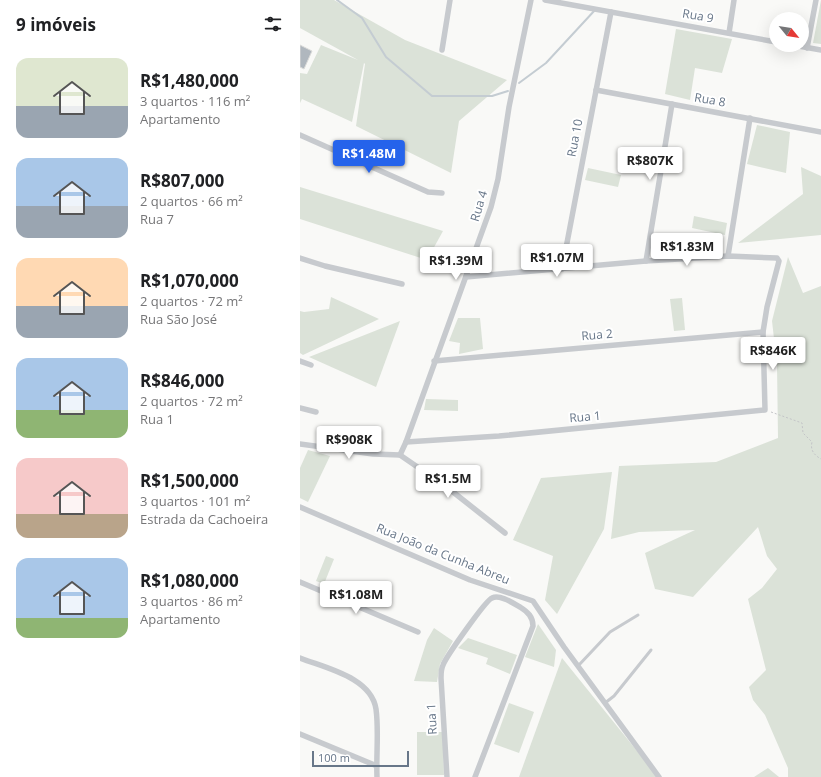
<!DOCTYPE html>
<html lang="pt">
<head>
<meta charset="utf-8">
<style>
	body { margin:0; font-family:"Open Sans",sans-serif; background:#f6f6f6; color:#202124; height:100vh; display:flex; flex-direction:column; font-size:15px; white-space:nowrap }
	* { box-sizing:border-box; margin:0 }
	p { font-size:13px; color:#757577 }
	.icon { flex:none; width:22px; height:22px; fill:none; stroke:currentColor; stroke-width:2; stroke-linecap:round; stroke-linejoin:round }
	.map { position:relative; flex:1; overflow:hidden }
	.details { display:flex; flex-direction:column; background:#fff; width:300px }
	.details>* { flex:none }
	.needle { width:26px; rotate:120deg }
	.fabs { position:absolute; left:469px; top:12px; display:grid; gap:8px }
	.fabs a { display:grid; place-items:center; width:40px; height:40px; border-radius:50%; background:#fff; box-shadow:0 4px 16px #0002; font-size:20px }
	.scale { position:absolute; left:12px; bottom:10px; width:97px; box-sizing:border-box; padding-left:4px; border:2px solid #687789; border-top:0; font-size:11px; line-height:14px; white-space:nowrap; color:#687789; -webkit-text-stroke:3px #fff; paint-order:stroke }
	.price { position:absolute; translate:-50% -34px; padding:0 9px; border-radius:4px; background:#fff; color:#222; font-size:13px; line-height:26px; filter:drop-shadow(0 1px 2px #0008) }
	.price::after { content:''; position:absolute; left:50%; top:24px; width:12px; height:9px; margin-left:-6px; background:inherit; clip-path:polygon(0 0,100% 0,50% 100%) }
	.price.active { background:#2563eb; color:#fff }
	ul { padding:0; list-style:none }
	li { display:flex; align-items:center; gap:12px; height:100px; padding:0 16px }
	li span { display:grid; place-items:center; flex:none; width:112px; height:80px; border-radius:12px; color:#555 }
	li>.icon { margin-inline-start:auto }
	span .icon { width:48px; height:48px; fill:#fffc; stroke-width:1 }
	li b { font-size:17px }
	h2 { display:flex; justify-content:space-between; align-items:center; height:48px; padding:0 16px; font-size:17px }
	main { display:flex; flex:1; min-height:0 }
	.map>svg:first-child { display:block }
</style>
</head>
<body>
<main>
<section class="details">
<h2>9 imóveis<svg class="icon" aria-label="filters" viewBox="0 0 24 24"><path d="M4 7h16M4 17h16"/><circle cx="9" cy="7" r="2"/><circle cx="15" cy="17" r="2"/></svg></h2>
<ul>
<li><span style="background:linear-gradient(#dfe7d0 60%,#9aa5b1 0)"><svg class="icon" aria-label="home" viewBox="0 0 24 24"><path d="M3 11l9-7 9 7M6 9v11h12V9"/></svg></span><div><b>R$1,480,000</b><p>3 quartos · 116 m²</p><p>Apartamento</p></div></li>
<li><span style="background:linear-gradient(#a9c7e8 60%,#9aa5b1 0)"><svg class="icon" aria-label="home" viewBox="0 0 24 24"><path d="M3 11l9-7 9 7M6 9v11h12V9"/></svg></span><div><b>R$807,000</b><p>2 quartos · 66 m²</p><p>Rua 7</p></div></li>
<li><span style="background:linear-gradient(#ffd9b3 60%,#9aa5b1 0)"><svg class="icon" aria-label="home" viewBox="0 0 24 24"><path d="M3 11l9-7 9 7M6 9v11h12V9"/></svg></span><div><b>R$1,070,000</b><p>2 quartos · 72 m²</p><p>Rua São José</p></div></li>
<li><span style="background:linear-gradient(#a9c7e8 65%,#8fb573 0)"><svg class="icon" aria-label="home" viewBox="0 0 24 24"><path d="M3 11l9-7 9 7M6 9v11h12V9"/></svg></span><div><b>R$846,000</b><p>2 quartos · 72 m²</p><p>Rua 1</p></div></li>
<li><span style="background:linear-gradient(#f6c9c9 70%,#b9a48a 0)"><svg class="icon" aria-label="home" viewBox="0 0 24 24"><path d="M3 11l9-7 9 7M6 9v11h12V9"/></svg></span><div><b>R$1,500,000</b><p>3 quartos · 101 m²</p><p>Estrada da Cachoeira</p></div></li>
<li><span style="background:linear-gradient(#a9c7e8 75%,#8fb573 0)"><svg class="icon" aria-label="home" viewBox="0 0 24 24"><path d="M3 11l9-7 9 7M6 9v11h12V9"/></svg></span><div><b>R$1,080,000</b><p>3 quartos · 86 m²</p><p>Apartamento</p></div></li>
</ul>
</section>
<div class="map">
<svg width="521" height="777" viewBox="0 0 521 777">
	<rect width="100%" height="100%" fill="#f9f9f7"/>
	<g fill="#dbe2d8">
		<polygon points="0,0 34,0 105,40 207,80 159,121 151,173 56,126 65,64 64,63 52,122 2,99 0,103 0,73 7,74 21,45 58,60 0,28"/>
		<polygon points="521,0 521,44 513,43"/>
		<polygon points="376,29 432,39 422,73 395,68 390,100 365,94"/>
		<polygon points="457,125 490,132 486,173 447,164"/>
		<polygon points="501,167 521,176 521,235 438,243 503,194"/>
		<polygon points="288,168 321,175 318,187 285,180"/>
		<polygon points="0,187 143,231 127,260 0,219"/>
		<polygon points="394,216 427,223 425,235 392,228"/>
		<polygon points="488,257 503,293 521,286 521,777 488,777 488,768 465,715 453,700 449,687 466,670 448,599 462,588 477,569 467,556 458,527 393,597 355,589 345,553 395,530 339,532 311,539 319,466 416,462 478,438 477,365 472,321"/>
		<polygon points="31,297 79,319 3,355 0,353 0,311 4,312 29,309"/>
		<polygon points="382,298 385,330 374,331 370,299"/>
		<polygon points="158,318 180,318 183,349 159,354 160,343 149,341"/>
		<polygon points="100,321 76,387 9,357"/>
		<polygon points="126,399 158,400 158,411 124,410"/>
		<polygon points="8,450 30,456 8,502 0,498 0,468"/>
		<polygon points="312,472 304,529 257,614 245,600 253,556 213,540 241,478"/>
		<polygon points="26,556 34,559 24,584 16,581"/>
		<polygon points="238,624 256,650 254,667 225,657"/>
		<polygon points="134,628 153,641 140,664 137,682 114,681 127,640"/>
		<polygon points="168,638 217,655 210,674 186,664 188,658 158,648"/>
		<polygon points="262,658 358,777 219,777"/>
		<polygon points="209,703 234,712 219,753 194,744"/>
		<polygon points="117,732 143,732 144,775 117,775"/>
		<polygon points="468,768 479,777 454,777"/>
	</g>
	<g fill="none" stroke-linecap="round" stroke-linejoin="round">
		<g stroke="#c4ccd2" stroke-width="2">
			<polyline points="37,0 62,18 86,57 132,96 192,96 208,91"/>
			<polyline points="219,83 246,63 295,10"/>
		</g>
	</g>
	<polygon fill="#b0b7be" stroke="#dbdbd9" points="0,45 12,51 4,69 0,67"/>
	<g fill="none" stroke-linecap="round" stroke-linejoin="round">
		<path stroke="#c3c4c7" stroke-width="1" stroke-dasharray="2 2" stroke-linecap="butt" d="M471,412L502,423L503,433L512,442C510,450 514,455 521,459"/>
		<g stroke="#c7cace" stroke-width="3">
			<polyline points="278,666 310,632 338,615"/>
			<polyline points="305,703 314,696 351,650"/>
		</g>
		<g stroke="#c7cace" stroke-width="5.5">
			<polyline points="245,0 476,42"/>
			<polyline points="429,33 434,0"/>
			<polyline points="493,45 521,50"/>
			<polyline points="507,48 516,0"/>
			<polyline points="142,50 150,0"/>
			<polyline points="296,90 521,132"/>
			<polyline points="0,135 128,192 142,193"/>
			<polyline points="428,256 450,118"/>
			<polyline points="0,258 25,266 102,284"/>
			<polyline points="346,261 372,104"/>
			<polyline points="262,269 311,12"/>
			<polyline points="0,361 11,365"/>
			<polyline points="134,361 463,332"/>
			<polyline points="0,408 16,412"/>
			<polyline points="106,442 199,436 465,410 463,332 467,307 479,261 477,258 428,256 346,261 166,277"/>
			<polyline points="0,444 73,454 100,455 148,488 205,533"/>
			<polyline points="100,455 106,442 191,207 198,179 209,107 231,0"/>
			<polyline points="0,507 170,580 233,601 264,647 359,777"/>
			<polyline points="0,582 118,632"/>
			<path d="M0,658C25,668 71,677 76,709C79,731 76,755 77,777"/>
			<polyline points="0,734 77,766"/>
			<path d="M147,777L141,678C141,674 141,669 143,665C146,657 185,601 192,598C200,594 213,603 220,607C228,612 233,617 233,626L175,777"/>
		</g>
	</g>
	<g text-anchor="middle" stroke-width="4" stroke-linejoin="round" paint-order="stroke">
		<g font-size="12" fill="#687789" stroke="#fff">
			<text transform="translate(398 16) rotate(10)" y="4">Rua 9</text>
			<text transform="translate(410 100) rotate(10)" y="4">Rua 8</text>
			<text transform="translate(275 138) rotate(-79)" y="4">Rua 10</text>
			<text transform="translate(179 206) rotate(-73)" y="4">Rua 4</text>
			<text transform="translate(297 335) rotate(-5)" y="4">Rua 2</text>
			<text transform="translate(285 417) rotate(-5)" y="4">Rua 1</text>
			<text transform="translate(143 554) rotate(22)" y="4">Rua João da Cunha Abreu</text>
			<text transform="translate(132 719) rotate(-93)" y="4">Rua 1</text>
		</g>
	</g>
</svg>
<div class="fabs">
<a><svg class="needle" viewBox="-14 -14 28 28"><path d="M0-13l5 13h-10z" fill="#e53935"/><path d="M0 13l5-13h-10z" fill="#757577"/></svg></a>
</div>
<div class="scale">100 m</div>
<b class="price active" style="left:69px;top:174px">R$1.48M</b>
<b class="price" style="left:350px;top:181px">R$807K</b>
<b class="price" style="left:387px;top:267px">R$1.83M</b>
<b class="price" style="left:257px;top:278px">R$1.07M</b>
<b class="price" style="left:156px;top:281px">R$1.39M</b>
<b class="price" style="left:473px;top:371px">R$846K</b>
<b class="price" style="left:49px;top:460px">R$908K</b>
<b class="price" style="left:148px;top:499px">R$1.5M</b>
<b class="price" style="left:56px;top:615px">R$1.08M</b>
</div>
</main>
</body>
</html>
